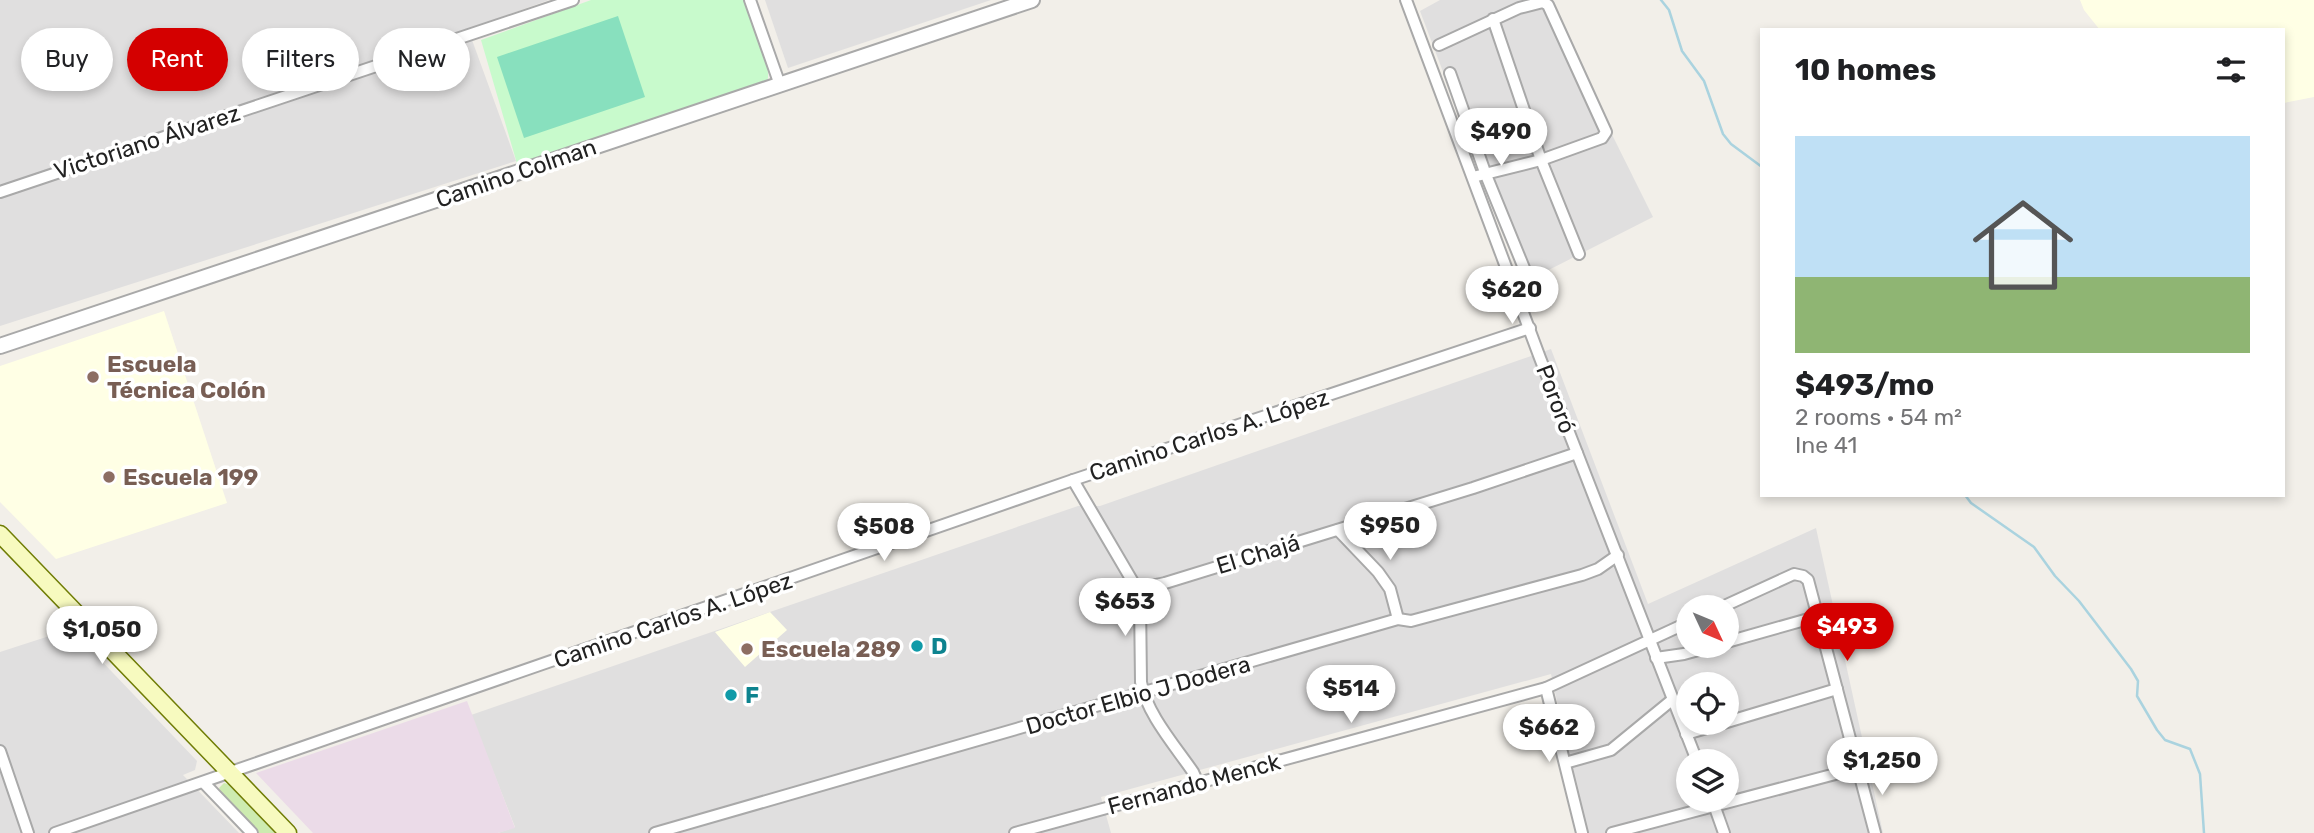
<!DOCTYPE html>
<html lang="en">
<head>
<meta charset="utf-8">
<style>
	body { margin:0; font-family:Rubik,sans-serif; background:#f6f6f6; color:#202124; height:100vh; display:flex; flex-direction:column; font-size:26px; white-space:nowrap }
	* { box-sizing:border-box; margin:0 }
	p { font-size:23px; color:#757577 }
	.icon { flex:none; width:38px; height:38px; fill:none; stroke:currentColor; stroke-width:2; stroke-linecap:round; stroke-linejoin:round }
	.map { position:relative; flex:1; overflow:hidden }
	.drawer { position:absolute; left:1760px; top:28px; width:525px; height:469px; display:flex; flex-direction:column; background:#fff; border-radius:0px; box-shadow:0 4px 10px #0003 }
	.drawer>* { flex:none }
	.banner { position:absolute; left:21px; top:28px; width:665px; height:63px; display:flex; gap:14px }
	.needle { width:46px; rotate:134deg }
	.fabs { position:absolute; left:1676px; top:595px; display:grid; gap:14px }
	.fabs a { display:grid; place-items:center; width:63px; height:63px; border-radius:50%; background:#fff; box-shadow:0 4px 10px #0003; font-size:35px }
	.price { position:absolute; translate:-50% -60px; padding:0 16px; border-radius:24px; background:#fff; color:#222; font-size:23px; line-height:46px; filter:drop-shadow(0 2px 4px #0008) }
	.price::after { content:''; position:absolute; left:50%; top:42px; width:21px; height:16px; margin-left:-10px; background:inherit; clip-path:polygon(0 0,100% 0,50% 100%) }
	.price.on { background:#d40000; color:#fff }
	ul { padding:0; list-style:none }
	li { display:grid; align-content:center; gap:14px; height:371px; padding:0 35px }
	li span { display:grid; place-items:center; height:217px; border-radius:0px; color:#555 }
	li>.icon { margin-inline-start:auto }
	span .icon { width:126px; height:126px; fill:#fffc; stroke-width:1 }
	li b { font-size:30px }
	h2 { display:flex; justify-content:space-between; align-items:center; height:84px; padding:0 35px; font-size:30px }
	.pill { padding:0 24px; border-radius:32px; background:#fff; box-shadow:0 4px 10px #0003; font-size:24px; line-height:63px }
	.pill.on { background:#d40000; color:#fff }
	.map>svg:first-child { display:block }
</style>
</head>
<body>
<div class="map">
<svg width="2314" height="833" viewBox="0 0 2314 833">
	<rect width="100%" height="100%" fill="#f2efe9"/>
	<g fill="#e0dfdf" fill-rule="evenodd">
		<polygon points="0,0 549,0 468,29 516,161 0,326"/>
		<polygon points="765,0 991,0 788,68"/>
		<polygon points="1440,0 1545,0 1653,217 1523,283 1420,11"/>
		<path d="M1551,349L1648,604L1816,528L1883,833H1586L1551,674L1101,797L1111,833H498L515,827L471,715L1078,506H1100ZM1689,607H1727V646H1689ZM1689,684H1727V723H1689ZM1689,761H1727V800H1689Z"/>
		<polygon points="71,629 197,761 195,770 183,775 239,833 0,833 0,652"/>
	</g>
	<polygon fill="#ebdbe8" points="467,701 515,828 498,833 313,833 256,773"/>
	<g fill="#ffffe5">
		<polygon points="2080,0 2314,0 2314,97 2284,103 2284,30 2100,30 2084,10"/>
		<polygon points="164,311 227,503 56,559 0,502 0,366"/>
		<polygon points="770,612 787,630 745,667 715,632"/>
	</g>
	<polygon fill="#cdebb0" points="224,783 228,784 275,833 257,833 223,796 219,788"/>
	<path fill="#c8facc" d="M591,0H746C752,18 773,66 767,82L518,167L481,40Z"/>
	<polygon fill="#88e0be" points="618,16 645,97 524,138 497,57"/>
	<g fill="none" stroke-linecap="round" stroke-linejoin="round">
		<g stroke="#aad3df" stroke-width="2.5">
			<polyline points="1661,0 1669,10 1682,51 1704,81 1723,134 1731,144 1762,167"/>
			<polyline points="1965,495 1971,503 2034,547 2055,576 2079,601 2131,669 2138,681 2137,696 2157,730 2165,740 2190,749 2200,774 2204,833"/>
		</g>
		<defs>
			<g id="minor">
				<polyline points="750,0 780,85"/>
				<polyline points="1406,0 1540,358 1697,761"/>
				<polyline points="1493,19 1541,160 1579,254"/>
				<polyline points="1439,45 1519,8 1543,2 1548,5 1606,132 1602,138 1541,160 1473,177"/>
				<polyline points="1450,73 1486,175 1526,273"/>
				<polyline points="0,192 573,0"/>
				<path d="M1073,480L1137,589L1140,600L1141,682C1146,713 1176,747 1193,772L1198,783"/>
				<polyline points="1338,530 1378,572 1390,589 1398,619"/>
				<polyline points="1137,589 1165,583 1473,488 1577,453"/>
				<polyline points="1722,607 1794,574 1803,576 1808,580 1875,833"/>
				<polyline points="1727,642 1819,616"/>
				<polyline points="1656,658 1684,654 1713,646"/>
				<polyline points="1546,688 1582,833"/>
				<polyline points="1727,722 1837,689"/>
				<polyline points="1686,734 1724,723"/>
				<polyline points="0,751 28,833"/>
				<polyline points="1565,763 1611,750 1672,700"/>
				<polyline points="204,783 252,833"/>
				<polyline points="1713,802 1724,833"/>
				<polyline points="55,833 1073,480 1530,328"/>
				<polyline points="655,833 1398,619 1411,621 1582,575 1598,569 1618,555"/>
				<polyline points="1015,833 1546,688 1689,622"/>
				<polyline points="1612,833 1858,768"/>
			</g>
			<polyline id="tertiary" points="0,346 1032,0"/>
			<polyline id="secondary" points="0,534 288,833"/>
		</defs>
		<use href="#minor" stroke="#a9a9a9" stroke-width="14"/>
		<use href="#tertiary" stroke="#a9a9a9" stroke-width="18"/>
		<use href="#secondary" stroke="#707d05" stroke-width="19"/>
		<use href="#minor" stroke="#fff" stroke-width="10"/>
		<use href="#tertiary" stroke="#fff" stroke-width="14"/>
		<use href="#secondary" stroke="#f7fabf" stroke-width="16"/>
	</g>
	<g fill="#8d6e63" stroke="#fff" stroke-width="2.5">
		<circle cx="93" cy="377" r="7"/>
		<circle cx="109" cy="477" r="7"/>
		<circle cx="747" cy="649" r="7"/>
	</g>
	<g fill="#0f9aa8" stroke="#fff" stroke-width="2.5">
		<circle cx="917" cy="646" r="7"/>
		<circle cx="731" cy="695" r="7"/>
	</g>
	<g text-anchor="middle" stroke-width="7" stroke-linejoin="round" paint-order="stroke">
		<g font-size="23" fill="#222" stroke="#fff">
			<text transform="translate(147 142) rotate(-18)" y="8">Victoriano Álvarez</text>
			<text transform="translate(516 173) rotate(-19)" y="8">Camino Colman</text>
			<text transform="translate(1556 399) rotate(69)" y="8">Pororó</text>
			<text transform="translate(1209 435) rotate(-18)" y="8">Camino Carlos A. López</text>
			<text transform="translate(1258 554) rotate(-17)" y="8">El Chajá</text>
			<text transform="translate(673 620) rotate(-19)" y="8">Camino Carlos A. López</text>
			<text transform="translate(1138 695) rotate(-16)" y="8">Doctor Elbio J Dodera</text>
			<text transform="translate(1194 784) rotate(-15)" y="8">Fernando Menck</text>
		</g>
		<g font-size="23" font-weight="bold" fill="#785e54" stroke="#fff" text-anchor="start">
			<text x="107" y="372">Escuela<tspan x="107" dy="26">Técnica Colón</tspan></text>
			<text x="123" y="485">Escuela 199</text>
			<text x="761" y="657">Escuela 289</text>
		</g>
		<g font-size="23" font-weight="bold" fill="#0d838f" stroke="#fff" text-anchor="start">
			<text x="931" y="654">D</text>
			<text x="745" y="703">F</text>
		</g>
	</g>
</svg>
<div class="fabs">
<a><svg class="needle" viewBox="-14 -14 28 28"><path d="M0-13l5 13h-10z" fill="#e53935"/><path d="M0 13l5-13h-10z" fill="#757577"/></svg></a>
<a><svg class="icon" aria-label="locate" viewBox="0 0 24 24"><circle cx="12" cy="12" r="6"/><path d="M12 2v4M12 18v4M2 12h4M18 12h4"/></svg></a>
<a><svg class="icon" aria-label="layers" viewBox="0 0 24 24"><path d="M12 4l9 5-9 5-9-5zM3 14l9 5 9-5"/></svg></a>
</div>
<b class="price" style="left:1501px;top:168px">$490</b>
<b class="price" style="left:1512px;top:326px">$620</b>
<b class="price" style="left:1390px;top:562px">$950</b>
<b class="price" style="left:884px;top:563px">$508</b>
<b class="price" style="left:1125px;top:638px">$653</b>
<b class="price on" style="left:1847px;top:663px">$493</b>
<b class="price" style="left:102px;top:666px">$1,050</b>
<b class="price" style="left:1351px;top:725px">$514</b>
<b class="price" style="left:1549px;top:764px">$662</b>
<b class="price" style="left:1882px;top:797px">$1,250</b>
<div class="banner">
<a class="pill">Buy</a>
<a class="pill on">Rent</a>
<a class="pill">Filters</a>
<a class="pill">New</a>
</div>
<section class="drawer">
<h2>10 homes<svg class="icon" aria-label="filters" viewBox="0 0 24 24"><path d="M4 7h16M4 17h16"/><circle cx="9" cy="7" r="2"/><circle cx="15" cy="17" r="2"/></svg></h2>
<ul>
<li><span style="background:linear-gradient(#bfe0f5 65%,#8fb573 0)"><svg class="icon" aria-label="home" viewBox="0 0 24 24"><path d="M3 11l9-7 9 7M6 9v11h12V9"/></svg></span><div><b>$493/mo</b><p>2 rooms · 54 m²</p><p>Ine 41</p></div></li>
</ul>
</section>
</div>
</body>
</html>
